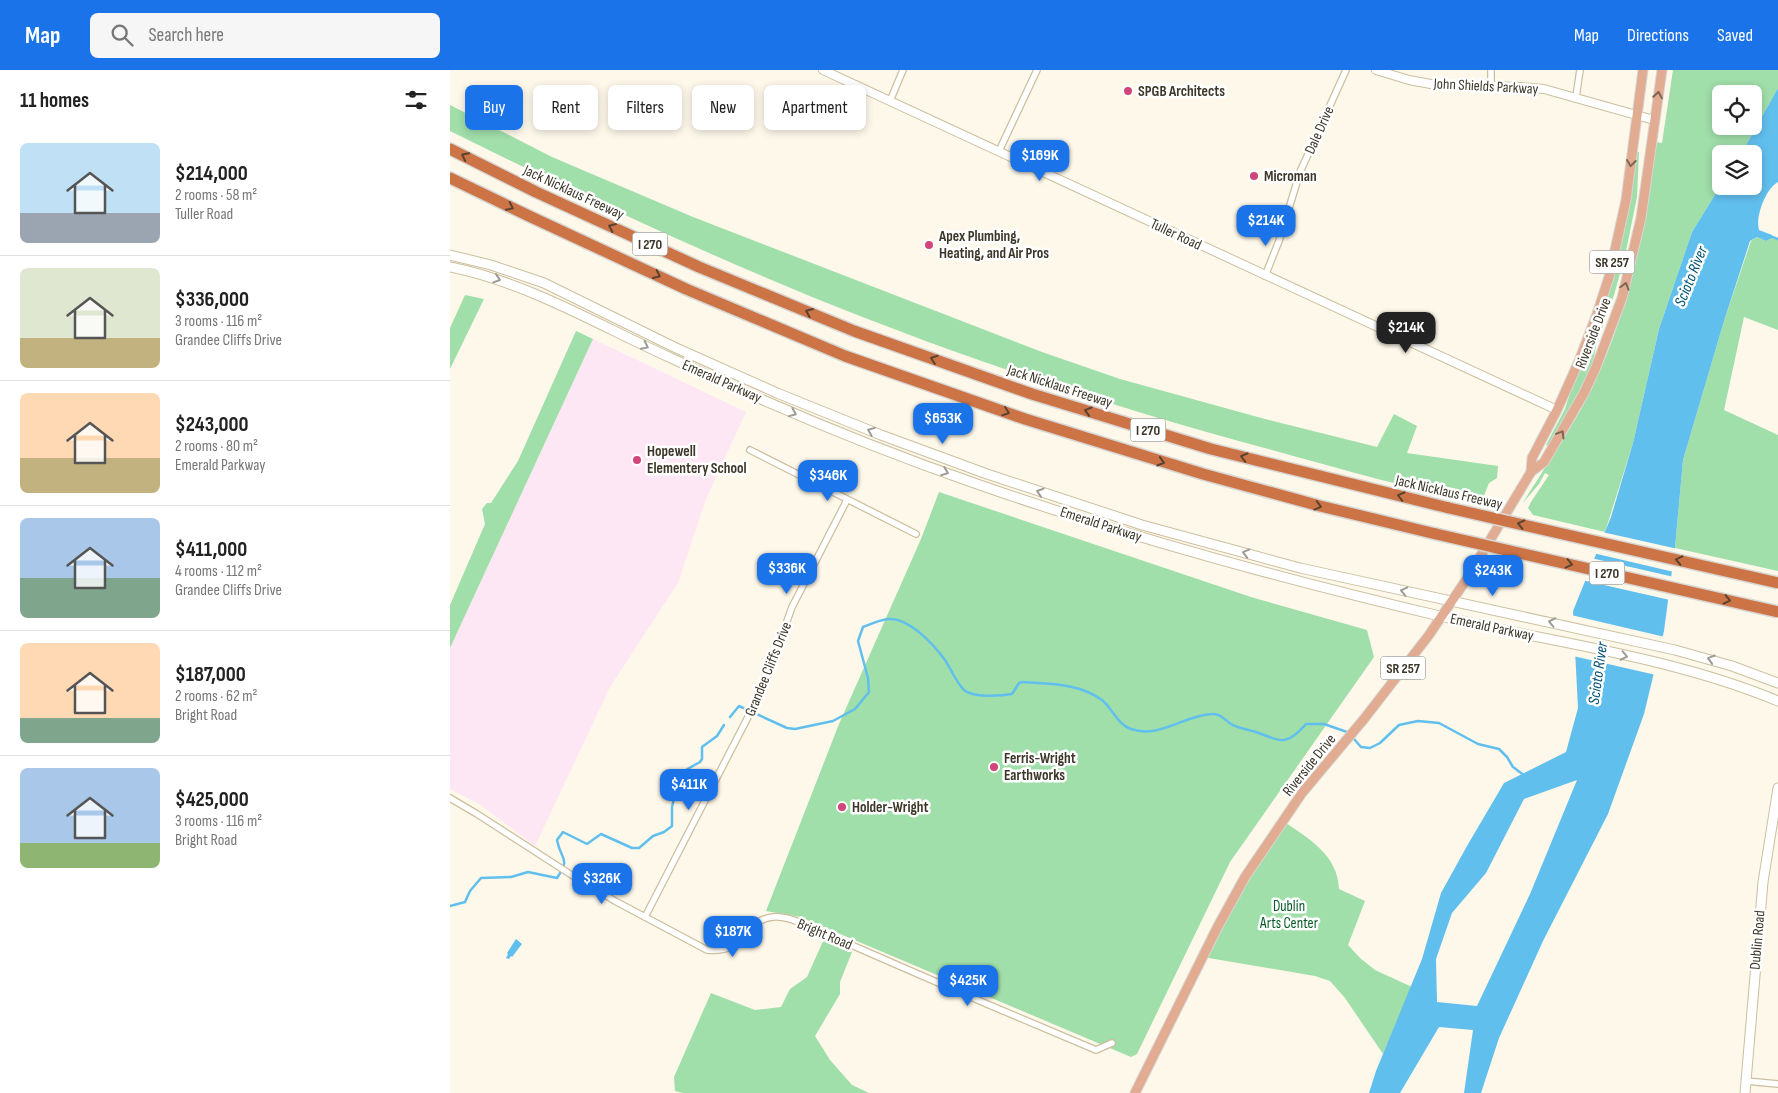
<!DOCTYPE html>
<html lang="en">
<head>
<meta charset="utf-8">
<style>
	body { margin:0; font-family:"Sofia Sans Condensed",sans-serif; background:#f6f6f6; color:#222; height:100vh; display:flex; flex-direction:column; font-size:19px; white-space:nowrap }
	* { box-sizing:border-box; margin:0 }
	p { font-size:16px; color:#767676 }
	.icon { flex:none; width:28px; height:28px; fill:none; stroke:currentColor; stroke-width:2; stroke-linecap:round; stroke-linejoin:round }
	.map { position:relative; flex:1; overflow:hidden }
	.panel { display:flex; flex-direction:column; background:#fff; width:450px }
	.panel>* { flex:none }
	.guide { position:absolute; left:15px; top:15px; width:475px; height:45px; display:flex; gap:10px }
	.fabs { position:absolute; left:1262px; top:15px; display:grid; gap:10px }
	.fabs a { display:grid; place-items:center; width:50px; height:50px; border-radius:8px; background:#fff; box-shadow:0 2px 8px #0003; font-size:25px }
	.price { position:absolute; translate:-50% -42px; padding:0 11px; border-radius:10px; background:#1a73e8; color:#fff; font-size:16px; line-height:32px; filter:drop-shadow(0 1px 2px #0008) }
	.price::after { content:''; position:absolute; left:50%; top:30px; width:15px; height:11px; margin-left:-8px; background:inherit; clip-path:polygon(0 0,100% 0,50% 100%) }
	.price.selected { background:#222; color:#fff }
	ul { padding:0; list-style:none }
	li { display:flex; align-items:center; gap:15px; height:125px; padding:0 20px }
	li+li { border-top:1px solid #e0e0e0 }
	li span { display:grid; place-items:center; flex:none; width:140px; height:100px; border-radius:8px; color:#555 }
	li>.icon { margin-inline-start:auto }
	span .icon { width:60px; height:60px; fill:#fffc; stroke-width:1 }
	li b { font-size:21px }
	h2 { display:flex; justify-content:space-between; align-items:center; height:60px; padding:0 20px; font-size:21px }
	.tag { padding:0 18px; border-radius:8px; background:#fff; box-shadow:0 2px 8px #0003; font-size:18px; line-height:45px }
	.tag.selected { background:#1a73e8; color:#fff }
	header { display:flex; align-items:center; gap:30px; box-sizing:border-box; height:70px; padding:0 25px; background:#1a73e8; color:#fff }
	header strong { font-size:24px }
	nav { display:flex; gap:28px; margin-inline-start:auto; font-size:18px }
	.search { width:350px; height:45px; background:#f6f6f6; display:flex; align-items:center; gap:12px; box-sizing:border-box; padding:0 18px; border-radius:8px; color:#767676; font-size:19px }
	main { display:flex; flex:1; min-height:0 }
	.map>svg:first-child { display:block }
</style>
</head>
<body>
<header>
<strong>Map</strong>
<div class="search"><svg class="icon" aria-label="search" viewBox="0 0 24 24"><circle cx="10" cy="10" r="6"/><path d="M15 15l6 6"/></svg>Search here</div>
<nav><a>Map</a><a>Directions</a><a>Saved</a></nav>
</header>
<main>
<section class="panel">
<h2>11 homes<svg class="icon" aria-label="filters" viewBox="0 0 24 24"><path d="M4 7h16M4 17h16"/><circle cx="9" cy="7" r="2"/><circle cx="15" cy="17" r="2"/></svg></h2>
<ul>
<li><span style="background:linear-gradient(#bfe0f5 70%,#9aa5b1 0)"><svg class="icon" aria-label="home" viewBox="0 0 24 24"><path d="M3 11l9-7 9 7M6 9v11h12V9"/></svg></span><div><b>$214,000</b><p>2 rooms · 58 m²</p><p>Tuller Road</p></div></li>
<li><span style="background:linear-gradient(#dfe7d0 70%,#c2b280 0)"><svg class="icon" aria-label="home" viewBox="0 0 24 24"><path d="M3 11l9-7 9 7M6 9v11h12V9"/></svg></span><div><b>$336,000</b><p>3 rooms · 116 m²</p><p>Grandee Cliffs Drive</p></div></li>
<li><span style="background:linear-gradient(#ffd9b3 65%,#c2b280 0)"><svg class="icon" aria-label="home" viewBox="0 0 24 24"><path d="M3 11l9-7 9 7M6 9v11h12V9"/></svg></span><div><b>$243,000</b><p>2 rooms · 80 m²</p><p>Emerald Parkway</p></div></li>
<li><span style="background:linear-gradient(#a9c7e8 60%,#7fa58c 0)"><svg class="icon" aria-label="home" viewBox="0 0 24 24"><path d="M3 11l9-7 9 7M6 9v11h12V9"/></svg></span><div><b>$411,000</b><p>4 rooms · 112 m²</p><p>Grandee Cliffs Drive</p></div></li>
<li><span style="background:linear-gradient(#ffd9b3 75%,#7fa58c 0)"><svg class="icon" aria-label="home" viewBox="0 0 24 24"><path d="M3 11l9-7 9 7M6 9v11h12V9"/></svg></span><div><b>$187,000</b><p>2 rooms · 62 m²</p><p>Bright Road</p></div></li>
<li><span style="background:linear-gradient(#a9c7e8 75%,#8fb573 0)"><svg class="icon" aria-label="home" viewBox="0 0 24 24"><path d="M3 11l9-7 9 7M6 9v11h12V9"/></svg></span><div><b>$425,000</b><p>3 rooms · 116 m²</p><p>Bright Road</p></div></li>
</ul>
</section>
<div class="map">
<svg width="1328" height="1023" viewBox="0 0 1328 1023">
	<rect width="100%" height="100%" fill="#fdf8ea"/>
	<polygon fill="#fee7f4" points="143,269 296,342 256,429 228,513 160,617 85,776 29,734 0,719 0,578"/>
	<g fill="#a0deaa" fill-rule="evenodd">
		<path d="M1223,0H1328V18L1291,84H1271V115L1242,162L1209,259L1183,373L1155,462L1083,445L1078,438L1081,432L1099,405L1095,403L1089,414L1073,433C1079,422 1087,411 1093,401C1110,374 1128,347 1142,318C1179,241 1196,157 1206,72L1212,73ZM1271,24H1304V56H1271Z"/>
		<path d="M0,35L102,87L243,147L592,282L670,309L815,349L927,377L944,344L967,356L957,383L1048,396L1047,408L1039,413L1031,433C960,419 891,399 822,380C655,335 490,281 331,214C219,167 109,115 0,61Z"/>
		<polygon points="1186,82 1189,82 1187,127 1175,186 1164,225 1146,276 1143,292 1134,315 1098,376 1096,375 1115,339 1122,317 1165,196 1176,149"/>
		<polygon points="1307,167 1316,171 1322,168 1328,170 1328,260 1294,247 1274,340 1328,365 1328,501 1225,478 1233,390 1274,251 1301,171"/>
		<polygon points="15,225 34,229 0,299 0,258"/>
		<polygon points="126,261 143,269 0,578 0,535 35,454 32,439 37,433 41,433 68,391"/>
		<polygon points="489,422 801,527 917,560 924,587 780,792 687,984 681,987 350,847 316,841 389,654 471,469"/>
		<path d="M833,751C858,768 888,785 889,819L915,831L898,875L910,888L925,900L962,917L933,984L895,928L880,911L865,906L753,887Z"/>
		<polygon points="374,869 402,882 390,912 390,924 365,966 380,990 402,1015 419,1023 233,1023 225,1021 224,1007 261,923 305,940 331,937 340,919 357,907"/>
	</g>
	<g fill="#61bfee" fill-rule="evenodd">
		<path d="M1328,18V112C1316,118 1305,147 1309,160L1322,165V168L1316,171L1307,167L1300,171L1274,251L1233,390L1225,478L1214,561L1194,644L1158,744L1093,871L1049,968L1031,1023H1014L1023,960L989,957L950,1023H919L926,1001L972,889L991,823L1017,776L1054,713L1116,682L1128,638L1123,541L1161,447L1183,373L1209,259L1242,162L1271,115L1304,116V84H1291ZM1127,710L1080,824L1027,936L987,932L986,889L1002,843L1036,803L1074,729Z"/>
		<polygon points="66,869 72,874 62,887 61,886 59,889 56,888 58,884 57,883"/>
	</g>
	<g fill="#fdf8ea">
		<polygon points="1152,462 1228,479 1224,502 1143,483"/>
		<polygon points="1141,488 1224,507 1220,530 1132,510"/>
		<polygon points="1121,545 1215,567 1206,605 1123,586"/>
	</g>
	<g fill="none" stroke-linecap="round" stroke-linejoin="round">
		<g stroke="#61bfee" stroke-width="2.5">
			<polyline points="1320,166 1328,169"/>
			<path d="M280,647L289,636L337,658L345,659L383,651L405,639L419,622L418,608L408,571L413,557C421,554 429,550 438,549C459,547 484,575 495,590C501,599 506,612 514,620C523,628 551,626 562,624L569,613L572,612C599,614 629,613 652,630C662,638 668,655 681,659C709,669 734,645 762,644C770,643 775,650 781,654C789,659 798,659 806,662C831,671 836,677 856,654H874L897,662"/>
			<polyline points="904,669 911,677 920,678 930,673 949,655 968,651 989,653 1028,674 1049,679 1057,687 1063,697 1075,706"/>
			<path d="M0,836L15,832L20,821L31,808L61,807L78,802L107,808C121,787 111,791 107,770L113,762L137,774L151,764L182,778H189L203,766L214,762L222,756V737L230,705L234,701L250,692L252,689V677L267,666L274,655"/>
		</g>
		<defs>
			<g id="minor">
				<polyline points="1041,17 1041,0"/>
				<polyline points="1126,27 1130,0"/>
				<polyline points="440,31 453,0"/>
				<polyline points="549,81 587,0"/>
				<polyline points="815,206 829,171 850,102 896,0"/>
				<polyline points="300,380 466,464"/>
				<path d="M0,728L27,744L120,804L165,831L257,880C298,884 292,850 323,847C333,846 344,850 353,854L537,934L646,980L662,973"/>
				<polyline points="195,847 314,616 342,537 397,430"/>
				<polyline points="1296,1011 1328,1014"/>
			</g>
			<g id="tertiary">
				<polyline points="373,0 1107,340"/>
				<polyline points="926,0 959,10 986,15 1071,17 1094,19 1204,50"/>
			</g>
			<g id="secondary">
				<polyline points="0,185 41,195 94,213 224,277 327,323 431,365 537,404 692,455 850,498 1225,580 1282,596 1328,613"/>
				<path d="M0,197C79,213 148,255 221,288C320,335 423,378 527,414C679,467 836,510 994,547C1105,573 1222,587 1328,631"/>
				<polyline points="1295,1023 1313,812 1328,718"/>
			</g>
			<g id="primary">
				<polyline points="1081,402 1082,388 1107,340 1129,291 1147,244 1159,207 1176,130 1193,0"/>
				<polyline points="685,1023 767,858 795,807 852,723 914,649 979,565 1016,510 1081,402 1094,392 1134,323 1146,297 1172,228 1191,148 1212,0"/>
			</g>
			<g id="motorway">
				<polyline points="0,79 86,122 249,197 404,261 582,324 761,379 999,438"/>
				<polyline points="0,108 79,146 236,219 395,286 575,349 753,404 870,436 986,464"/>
			</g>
		</defs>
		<use href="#minor" stroke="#ccbf9e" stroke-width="8"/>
		<use href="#tertiary" stroke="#ccbf9e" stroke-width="10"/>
		<use href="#secondary" stroke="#ccbf9e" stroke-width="11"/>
		<use href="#primary" stroke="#d8d7d4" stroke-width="11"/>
		<use href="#motorway" stroke="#d8d7d4" stroke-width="14"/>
		<use href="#minor" stroke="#fff" stroke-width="5.5"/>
		<use href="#tertiary" stroke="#fff" stroke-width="8"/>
		<use href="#secondary" stroke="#fff" stroke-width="9"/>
		<use href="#primary" stroke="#e1ac91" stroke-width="9"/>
		<use href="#motorway" stroke="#cd7447" stroke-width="11"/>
		<defs>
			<g id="motorway-bridge">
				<polyline points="999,438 1328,513"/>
				<polyline points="986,464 1328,542"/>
			</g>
		</defs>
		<use href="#motorway-bridge" stroke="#d8d7d4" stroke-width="14" stroke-linecap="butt"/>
		<use href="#motorway-bridge" stroke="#cd7447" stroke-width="11"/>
	</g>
	<defs><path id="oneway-chevron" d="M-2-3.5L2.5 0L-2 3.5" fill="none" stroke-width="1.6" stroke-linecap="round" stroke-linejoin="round" transform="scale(1.25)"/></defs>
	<g stroke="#7e6653">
		<use href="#oneway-chevron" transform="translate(1208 25) rotate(-81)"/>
		<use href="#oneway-chevron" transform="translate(1181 93) rotate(97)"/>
		<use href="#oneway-chevron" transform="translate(1175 216) rotate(-74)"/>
		<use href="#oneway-chevron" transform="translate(1111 364) rotate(-59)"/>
	</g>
	<g stroke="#59432f">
		<use href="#oneway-chevron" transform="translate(15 86) rotate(-153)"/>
		<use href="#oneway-chevron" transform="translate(60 137) rotate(26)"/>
		<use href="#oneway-chevron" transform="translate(162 157) rotate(-155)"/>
		<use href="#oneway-chevron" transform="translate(207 205) rotate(25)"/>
		<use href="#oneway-chevron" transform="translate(359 242) rotate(-157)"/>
		<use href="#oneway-chevron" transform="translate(484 289) rotate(-161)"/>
		<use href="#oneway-chevron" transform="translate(638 341) rotate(-163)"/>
		<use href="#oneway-chevron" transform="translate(556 342) rotate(19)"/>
		<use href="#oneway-chevron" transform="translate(794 387) rotate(-166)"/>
		<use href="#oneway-chevron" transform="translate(711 392) rotate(17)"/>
		<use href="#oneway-chevron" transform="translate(951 426) rotate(-166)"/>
		<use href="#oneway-chevron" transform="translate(868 436) rotate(15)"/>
		<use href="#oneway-chevron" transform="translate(1071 454) rotate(-167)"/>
		<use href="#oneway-chevron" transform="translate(1229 490) rotate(-167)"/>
		<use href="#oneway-chevron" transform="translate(1119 494) rotate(13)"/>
		<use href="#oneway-chevron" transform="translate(1277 530) rotate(13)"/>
	</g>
	<g stroke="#9e9b94">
		<use href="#oneway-chevron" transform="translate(47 209) rotate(18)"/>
		<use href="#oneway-chevron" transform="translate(195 276) rotate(26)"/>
		<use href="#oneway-chevron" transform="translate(343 343) rotate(22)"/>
		<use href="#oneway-chevron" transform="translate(421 361) rotate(-158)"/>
		<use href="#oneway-chevron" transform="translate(495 402) rotate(21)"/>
		<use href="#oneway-chevron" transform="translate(590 422) rotate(-162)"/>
		<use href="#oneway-chevron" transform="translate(796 483) rotate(-165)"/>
		<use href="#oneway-chevron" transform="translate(954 521) rotate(-167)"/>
		<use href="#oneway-chevron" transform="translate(1102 552) rotate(-168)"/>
		<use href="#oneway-chevron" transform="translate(1174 586) rotate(12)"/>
		<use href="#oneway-chevron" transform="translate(1261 589) rotate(-163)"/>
	</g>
	<g fill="#d14578" stroke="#fff" stroke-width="2">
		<circle cx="678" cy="21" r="5"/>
		<circle cx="804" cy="106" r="5"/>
		<circle cx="479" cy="175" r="5"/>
		<circle cx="187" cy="390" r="5"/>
		<circle cx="544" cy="697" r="5"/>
		<circle cx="392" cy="737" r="5"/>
	</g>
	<g text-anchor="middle" stroke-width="5" stroke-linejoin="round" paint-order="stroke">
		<g fill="#fff" stroke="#767369" stroke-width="1">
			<rect x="182.5" y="162.5" width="35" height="23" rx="4"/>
			<rect x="1139.5" y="180.5" width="45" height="23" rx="4"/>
			<rect x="680.5" y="348.5" width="35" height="23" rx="4"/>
			<rect x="1139.5" y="491.5" width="35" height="23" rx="4"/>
			<rect x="930.5" y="586.5" width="45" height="23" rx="4"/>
		</g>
		<g font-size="14" font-weight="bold" fill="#3c3729">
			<text x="200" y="179">I 270</text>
			<text x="1162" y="197">SR 257</text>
			<text x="698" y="365">I 270</text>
			<text x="1157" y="508">I 270</text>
			<text x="953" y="603">SR 257</text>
		</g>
		<g font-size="15" fill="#3c3729" stroke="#fff">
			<text transform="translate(1036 16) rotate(3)" y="5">John Shields Parkway</text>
			<text transform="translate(869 60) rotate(-66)" y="5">Dale Drive</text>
			<text transform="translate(124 122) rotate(25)" y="5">Jack Nicklaus Freeway</text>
			<text transform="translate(726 164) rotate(25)" y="5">Tuller Road</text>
			<text transform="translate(1143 263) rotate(-69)" y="5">Riverside Drive</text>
			<text transform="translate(272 311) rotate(24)" y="5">Emerald Parkway</text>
			<text transform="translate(610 316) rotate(18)" y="5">Jack Nicklaus Freeway</text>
			<text transform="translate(999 422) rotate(13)" y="5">Jack Nicklaus Freeway</text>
			<text transform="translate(651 454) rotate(18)" y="5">Emerald Parkway</text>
			<text transform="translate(1042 557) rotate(12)" y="5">Emerald Parkway</text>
			<text transform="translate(318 599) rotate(-68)" y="5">Grandee Cliffs Drive</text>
			<text transform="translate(859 695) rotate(-51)" y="5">Riverside Drive</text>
			<text transform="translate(375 864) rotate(23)" y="5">Bright Road</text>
			<text transform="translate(1307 870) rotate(-85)" y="5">Dublin Road</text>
		</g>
		<g font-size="15" font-weight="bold" fill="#3c3729" stroke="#fff" text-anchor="start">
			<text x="688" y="26">SPGB Architects</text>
			<text x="814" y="111">Microman</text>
			<text x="489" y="171">Apex Plumbing,<tspan x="489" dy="17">Heating, and Air Pros</tspan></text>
			<text x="197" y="386">Hopewell<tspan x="197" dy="17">Elementery School</tspan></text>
			<text x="554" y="693">Ferris-Wright<tspan x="554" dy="17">Earthworks</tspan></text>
			<text x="402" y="742">Holder-Wright</text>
		</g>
		<g font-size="15" fill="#065b26" stroke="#fff">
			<text x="839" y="841">Dublin<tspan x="839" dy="17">Arts Center</tspan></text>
		</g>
		<g font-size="16" font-style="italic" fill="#005171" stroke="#fff">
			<text transform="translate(1240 206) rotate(-68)" y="6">Scioto River</text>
			<text transform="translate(1147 603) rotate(-82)" y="6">Scioto River</text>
		</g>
	</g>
</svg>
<div class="fabs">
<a><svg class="icon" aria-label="locate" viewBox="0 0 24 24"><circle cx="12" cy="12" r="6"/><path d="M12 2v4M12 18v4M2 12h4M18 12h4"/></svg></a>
<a><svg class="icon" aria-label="layers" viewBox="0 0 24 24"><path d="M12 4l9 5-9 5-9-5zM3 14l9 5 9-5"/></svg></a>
</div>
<b class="price" style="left:590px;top:112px">$169K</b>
<b class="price" style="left:816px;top:177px">$214K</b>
<b class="price selected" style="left:956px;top:284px">$214K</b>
<b class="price" style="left:493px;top:375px">$653K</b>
<b class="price" style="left:378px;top:432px">$346K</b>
<b class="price" style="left:337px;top:525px">$336K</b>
<b class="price" style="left:1043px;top:527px">$243K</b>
<b class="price" style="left:239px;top:741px">$411K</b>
<b class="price" style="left:152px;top:835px">$326K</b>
<b class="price" style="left:283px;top:888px">$187K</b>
<b class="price" style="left:518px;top:937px">$425K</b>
<div class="guide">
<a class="tag selected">Buy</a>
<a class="tag">Rent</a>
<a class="tag">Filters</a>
<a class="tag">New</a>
<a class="tag">Apartment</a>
</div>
</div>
</main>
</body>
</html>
